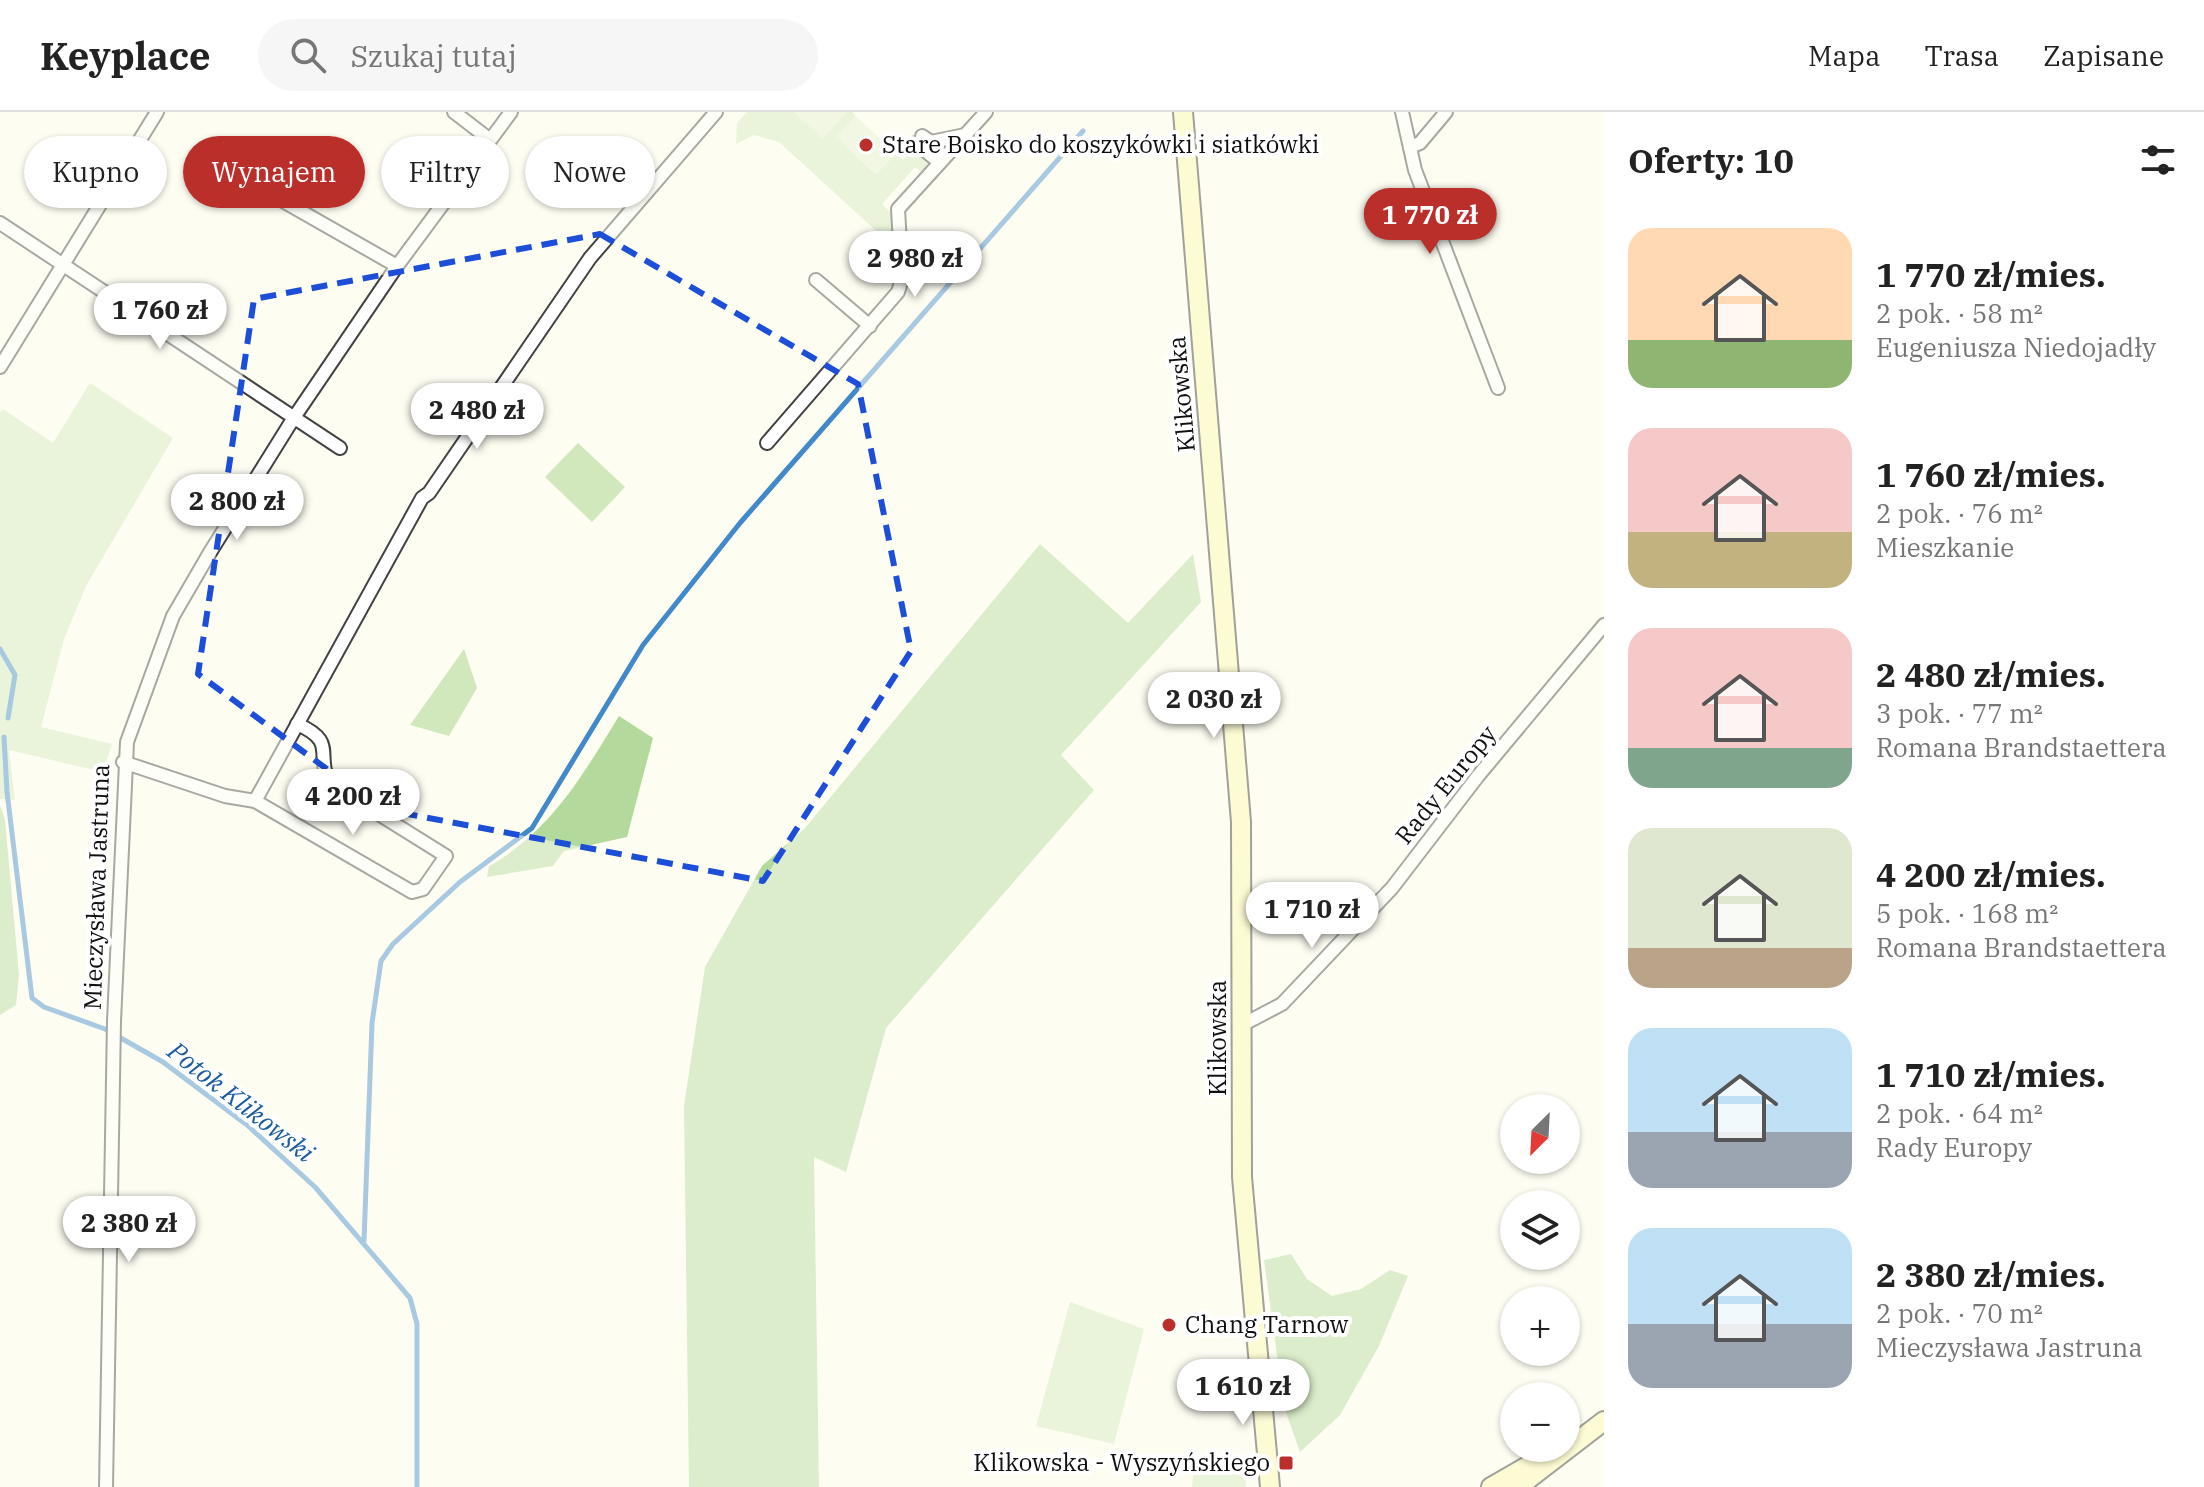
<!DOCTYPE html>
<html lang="pl">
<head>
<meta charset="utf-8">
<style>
	body { margin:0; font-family:"IBM Plex Serif",serif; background:#f6f6f6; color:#222; height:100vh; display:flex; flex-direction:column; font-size:30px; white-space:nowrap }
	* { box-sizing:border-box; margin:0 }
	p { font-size:26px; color:#767676 }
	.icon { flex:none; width:44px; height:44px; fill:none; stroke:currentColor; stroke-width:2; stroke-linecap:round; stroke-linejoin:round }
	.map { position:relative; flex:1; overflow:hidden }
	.sheet { display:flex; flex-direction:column; background:#fff; width:600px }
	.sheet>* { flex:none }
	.top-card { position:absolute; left:24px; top:24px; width:760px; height:72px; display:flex; gap:16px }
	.needle { width:52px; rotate:204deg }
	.controls { position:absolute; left:1500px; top:982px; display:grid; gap:16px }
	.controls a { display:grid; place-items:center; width:80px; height:80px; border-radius:50%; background:#fff; box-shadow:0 2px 6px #0004; font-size:40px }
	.price { position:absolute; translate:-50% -68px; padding:0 18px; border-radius:28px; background:#fff; color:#222; font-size:26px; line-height:52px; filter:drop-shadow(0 2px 4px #0008) }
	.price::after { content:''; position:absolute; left:50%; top:48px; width:24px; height:18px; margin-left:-12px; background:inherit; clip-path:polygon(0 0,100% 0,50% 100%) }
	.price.current { background:#bb2f2b; color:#fff }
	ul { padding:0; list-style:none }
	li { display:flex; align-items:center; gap:24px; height:200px; padding:0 24px }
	li span { display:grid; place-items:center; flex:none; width:224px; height:160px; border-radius:24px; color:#555 }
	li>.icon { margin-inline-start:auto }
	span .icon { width:96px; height:96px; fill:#fffc; stroke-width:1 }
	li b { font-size:34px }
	h2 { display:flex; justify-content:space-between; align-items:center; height:96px; padding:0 24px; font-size:34px }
	.tag { padding:0 28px; border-radius:36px; background:#fff; box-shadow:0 2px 6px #0004; font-size:28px; line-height:72px }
	.tag.current { background:#bb2f2b; color:#fff }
	header { display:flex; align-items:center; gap:48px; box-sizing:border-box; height:112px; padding:0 40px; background:#fff; border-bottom:2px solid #e0e0e0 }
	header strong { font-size:38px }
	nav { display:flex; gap:44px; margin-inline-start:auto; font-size:28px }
	.search { width:560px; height:72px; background:#f6f6f6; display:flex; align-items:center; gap:20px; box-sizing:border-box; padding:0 28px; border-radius:44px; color:#767676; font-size:30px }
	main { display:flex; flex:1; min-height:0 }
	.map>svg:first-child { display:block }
</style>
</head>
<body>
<header>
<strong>Keyplace</strong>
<div class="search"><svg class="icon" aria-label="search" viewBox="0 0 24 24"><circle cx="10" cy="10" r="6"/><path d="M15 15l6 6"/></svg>Szukaj tutaj</div>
<nav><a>Mapa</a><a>Trasa</a><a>Zapisane</a></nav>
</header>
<main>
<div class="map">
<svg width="1604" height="1375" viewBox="0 0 1604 1375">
	<rect width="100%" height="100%" fill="#fefdf2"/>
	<g fill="#d0e8bc">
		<polygon points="747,0 852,0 856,4 836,25 876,62 896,42 903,48 913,38 930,55 924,62 915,55 882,92 894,104 895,136 779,30 754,23 736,32 737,11"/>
		<polygon points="90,271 173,326 86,474 64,527 41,615 112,632 103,660 9,638 15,688 0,687 0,300 3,297 53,331"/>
		<polygon points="578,331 625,375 592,410 545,365"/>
		<polygon points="464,537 477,576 449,624 410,613"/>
		<polygon points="1070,1190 1144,1217 1114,1332 1036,1314"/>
		<polygon points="1210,1354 1245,1356 1246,1375 1192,1375 1193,1364"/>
	</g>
	<g fill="#b3d99c">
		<polygon points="1040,432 1128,511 1193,442 1201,490 1061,643 1094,678 886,916 846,1060 814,1045 819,1375 689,1375 684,994 705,855 762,754 805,716"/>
		<path d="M619,604L653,626L627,725L564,739L553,754L487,765L489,754C550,720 583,663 619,604Z"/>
		<polygon points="0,693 5,708 19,863 16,893 0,903 0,985"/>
		<polygon points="1291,1142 1307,1167 1332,1184 1361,1177 1390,1158 1408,1164 1379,1234 1340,1303 1300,1340 1284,1295 1264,1148"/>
	</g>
	<g fill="#e2f0ce">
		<polygon points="793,0 847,0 823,27"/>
		<polygon points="856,4 896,42 877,62 836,25"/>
	</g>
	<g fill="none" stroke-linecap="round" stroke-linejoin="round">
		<g stroke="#4289c9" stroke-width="5">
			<polyline points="0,537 15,563 8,606"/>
			<polyline points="4,625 7,680 32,886 44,895 105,917 163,950 247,1013 315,1075 410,1186 417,1212 417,1375"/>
			<polyline points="364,1129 372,911 381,849 393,832 460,770 532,716 643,533 740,411 1083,19"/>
		</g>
		<defs>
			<g id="street">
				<polyline points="454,0 489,27"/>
				<polyline points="1402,0 1415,58 1498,276"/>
				<polyline points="922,24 931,30 965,23"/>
				<polyline points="916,31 934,46 943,47"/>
				<polyline points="1410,35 1420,31 1446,0"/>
				<polyline points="246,68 397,154"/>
				<polyline points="0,111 340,336"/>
				<polyline points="816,168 870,214"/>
				<polyline points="0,255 157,0"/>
				<polyline points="767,331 898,180 902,167 898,97 986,0"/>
				<path d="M123,650L225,684L255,689L412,780L423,777L446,744L329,671C315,642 338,630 297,612"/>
				<polyline points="255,689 422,386 429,381 590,146 716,0"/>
				<polyline points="1242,913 1282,892 1392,776 1478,664 1604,513"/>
				<polyline points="106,1375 114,909 127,630 173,504 209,442 293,307 397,154 511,0"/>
			</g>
			<g id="secondary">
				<polyline points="1183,0 1241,710 1242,1065 1270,1375"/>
				<polyline points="1491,1375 1538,1348"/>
				<polyline points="1518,1375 1604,1309"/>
			</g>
		</defs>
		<use href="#street" stroke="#424242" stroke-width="16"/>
		<use href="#secondary" stroke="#313131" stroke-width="22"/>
		<use href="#street" stroke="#fff" stroke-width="12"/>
		<use href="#secondary" stroke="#fcf9b0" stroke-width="18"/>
	</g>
	<path d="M0 0H1604V1375H0ZM600,122L858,272L911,539L763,769L381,697L198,562L254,187Z" fill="#fefdf2" fill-opacity=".55" fill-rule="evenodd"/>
	<path fill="none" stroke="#1d4ed8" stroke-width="6" stroke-dasharray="16 10" stroke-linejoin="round" d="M600,122L858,272L911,539L763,769L381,697L198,562L254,187Z"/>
	<g fill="#bb2f2b" stroke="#fff" stroke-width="3">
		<circle cx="866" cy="33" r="8"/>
		<circle cx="1169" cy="1213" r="8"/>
		<rect x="1278" y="1343" width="16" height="16" rx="4"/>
	</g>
	<g text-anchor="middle" stroke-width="8" stroke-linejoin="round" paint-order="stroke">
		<g font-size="24" fill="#0f0f0f" stroke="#fff" text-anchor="start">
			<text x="882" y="41">Stare Boisko do koszykówki i siatkówki</text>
			<text x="1185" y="1221">Chang Tarnow</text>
			<text x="1270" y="1359" text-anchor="end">Klikowska - Wyszyńskiego</text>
		</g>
		<g font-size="24" fill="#0f0f0f" stroke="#fff">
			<text transform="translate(1182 282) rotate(-95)" y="8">Klikowska</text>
			<text transform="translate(1446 673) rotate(-51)" y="8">Rady Europy</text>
			<text transform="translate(97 775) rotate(-88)" y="8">Mieczysława Jastruna</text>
			<text transform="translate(1218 926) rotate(-90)" y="8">Klikowska</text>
		</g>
		<g font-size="26" font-style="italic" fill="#1c5c9e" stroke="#fff">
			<text transform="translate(241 990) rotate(38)" y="9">Potok Klikowski</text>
		</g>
	</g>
</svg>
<div class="controls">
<a><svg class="needle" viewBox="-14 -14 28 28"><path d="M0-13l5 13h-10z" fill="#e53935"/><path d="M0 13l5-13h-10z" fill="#767676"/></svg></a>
<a><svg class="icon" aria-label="layers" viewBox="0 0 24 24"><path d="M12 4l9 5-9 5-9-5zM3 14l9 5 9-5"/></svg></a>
<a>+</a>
<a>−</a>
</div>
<b class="price current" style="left:1430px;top:144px">1 770 zł</b>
<b class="price" style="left:915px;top:187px">2 980 zł</b>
<b class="price" style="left:160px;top:239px">1 760 zł</b>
<b class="price" style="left:477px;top:339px">2 480 zł</b>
<b class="price" style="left:237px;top:430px">2 800 zł</b>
<b class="price" style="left:1214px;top:628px">2 030 zł</b>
<b class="price" style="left:353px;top:725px">4 200 zł</b>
<b class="price" style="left:1312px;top:838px">1 710 zł</b>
<b class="price" style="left:129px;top:1152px">2 380 zł</b>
<b class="price" style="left:1243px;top:1315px">1 610 zł</b>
<div class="top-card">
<a class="tag">Kupno</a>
<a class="tag current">Wynajem</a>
<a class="tag">Filtry</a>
<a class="tag">Nowe</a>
</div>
</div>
<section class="sheet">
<h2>Oferty: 10<svg class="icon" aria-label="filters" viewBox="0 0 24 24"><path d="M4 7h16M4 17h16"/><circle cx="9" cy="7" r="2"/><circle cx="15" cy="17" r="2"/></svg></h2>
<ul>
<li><span style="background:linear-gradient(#ffd9b3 70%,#8fb573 0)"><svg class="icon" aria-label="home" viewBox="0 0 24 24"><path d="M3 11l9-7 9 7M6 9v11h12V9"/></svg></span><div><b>1 770 zł/mies.</b><p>2 pok. · 58 m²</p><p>Eugeniusza Niedojadły</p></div></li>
<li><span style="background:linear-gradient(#f6c9c9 65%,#c2b280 0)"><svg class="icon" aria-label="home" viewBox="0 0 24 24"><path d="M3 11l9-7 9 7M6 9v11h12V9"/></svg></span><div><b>1 760 zł/mies.</b><p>2 pok. · 76 m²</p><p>Mieszkanie</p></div></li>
<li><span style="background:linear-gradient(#f6c9c9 75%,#7fa58c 0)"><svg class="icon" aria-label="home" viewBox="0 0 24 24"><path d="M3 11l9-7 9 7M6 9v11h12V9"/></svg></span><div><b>2 480 zł/mies.</b><p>3 pok. · 77 m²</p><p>Romana Brandstaettera</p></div></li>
<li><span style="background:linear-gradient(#dfe7d0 75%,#b9a48a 0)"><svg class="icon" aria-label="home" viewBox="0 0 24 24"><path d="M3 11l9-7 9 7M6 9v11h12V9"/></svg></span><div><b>4 200 zł/mies.</b><p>5 pok. · 168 m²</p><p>Romana Brandstaettera</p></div></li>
<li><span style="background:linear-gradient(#bfe0f5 65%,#9aa5b1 0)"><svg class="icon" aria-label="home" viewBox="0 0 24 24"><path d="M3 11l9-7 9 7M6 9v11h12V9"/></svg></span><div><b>1 710 zł/mies.</b><p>2 pok. · 64 m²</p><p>Rady Europy</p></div></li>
<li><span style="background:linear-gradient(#bfe0f5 60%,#9aa5b1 0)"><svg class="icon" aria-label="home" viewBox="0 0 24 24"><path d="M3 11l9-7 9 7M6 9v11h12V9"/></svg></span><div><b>2 380 zł/mies.</b><p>2 pok. · 70 m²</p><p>Mieczysława Jastruna</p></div></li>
</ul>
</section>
</main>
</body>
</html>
